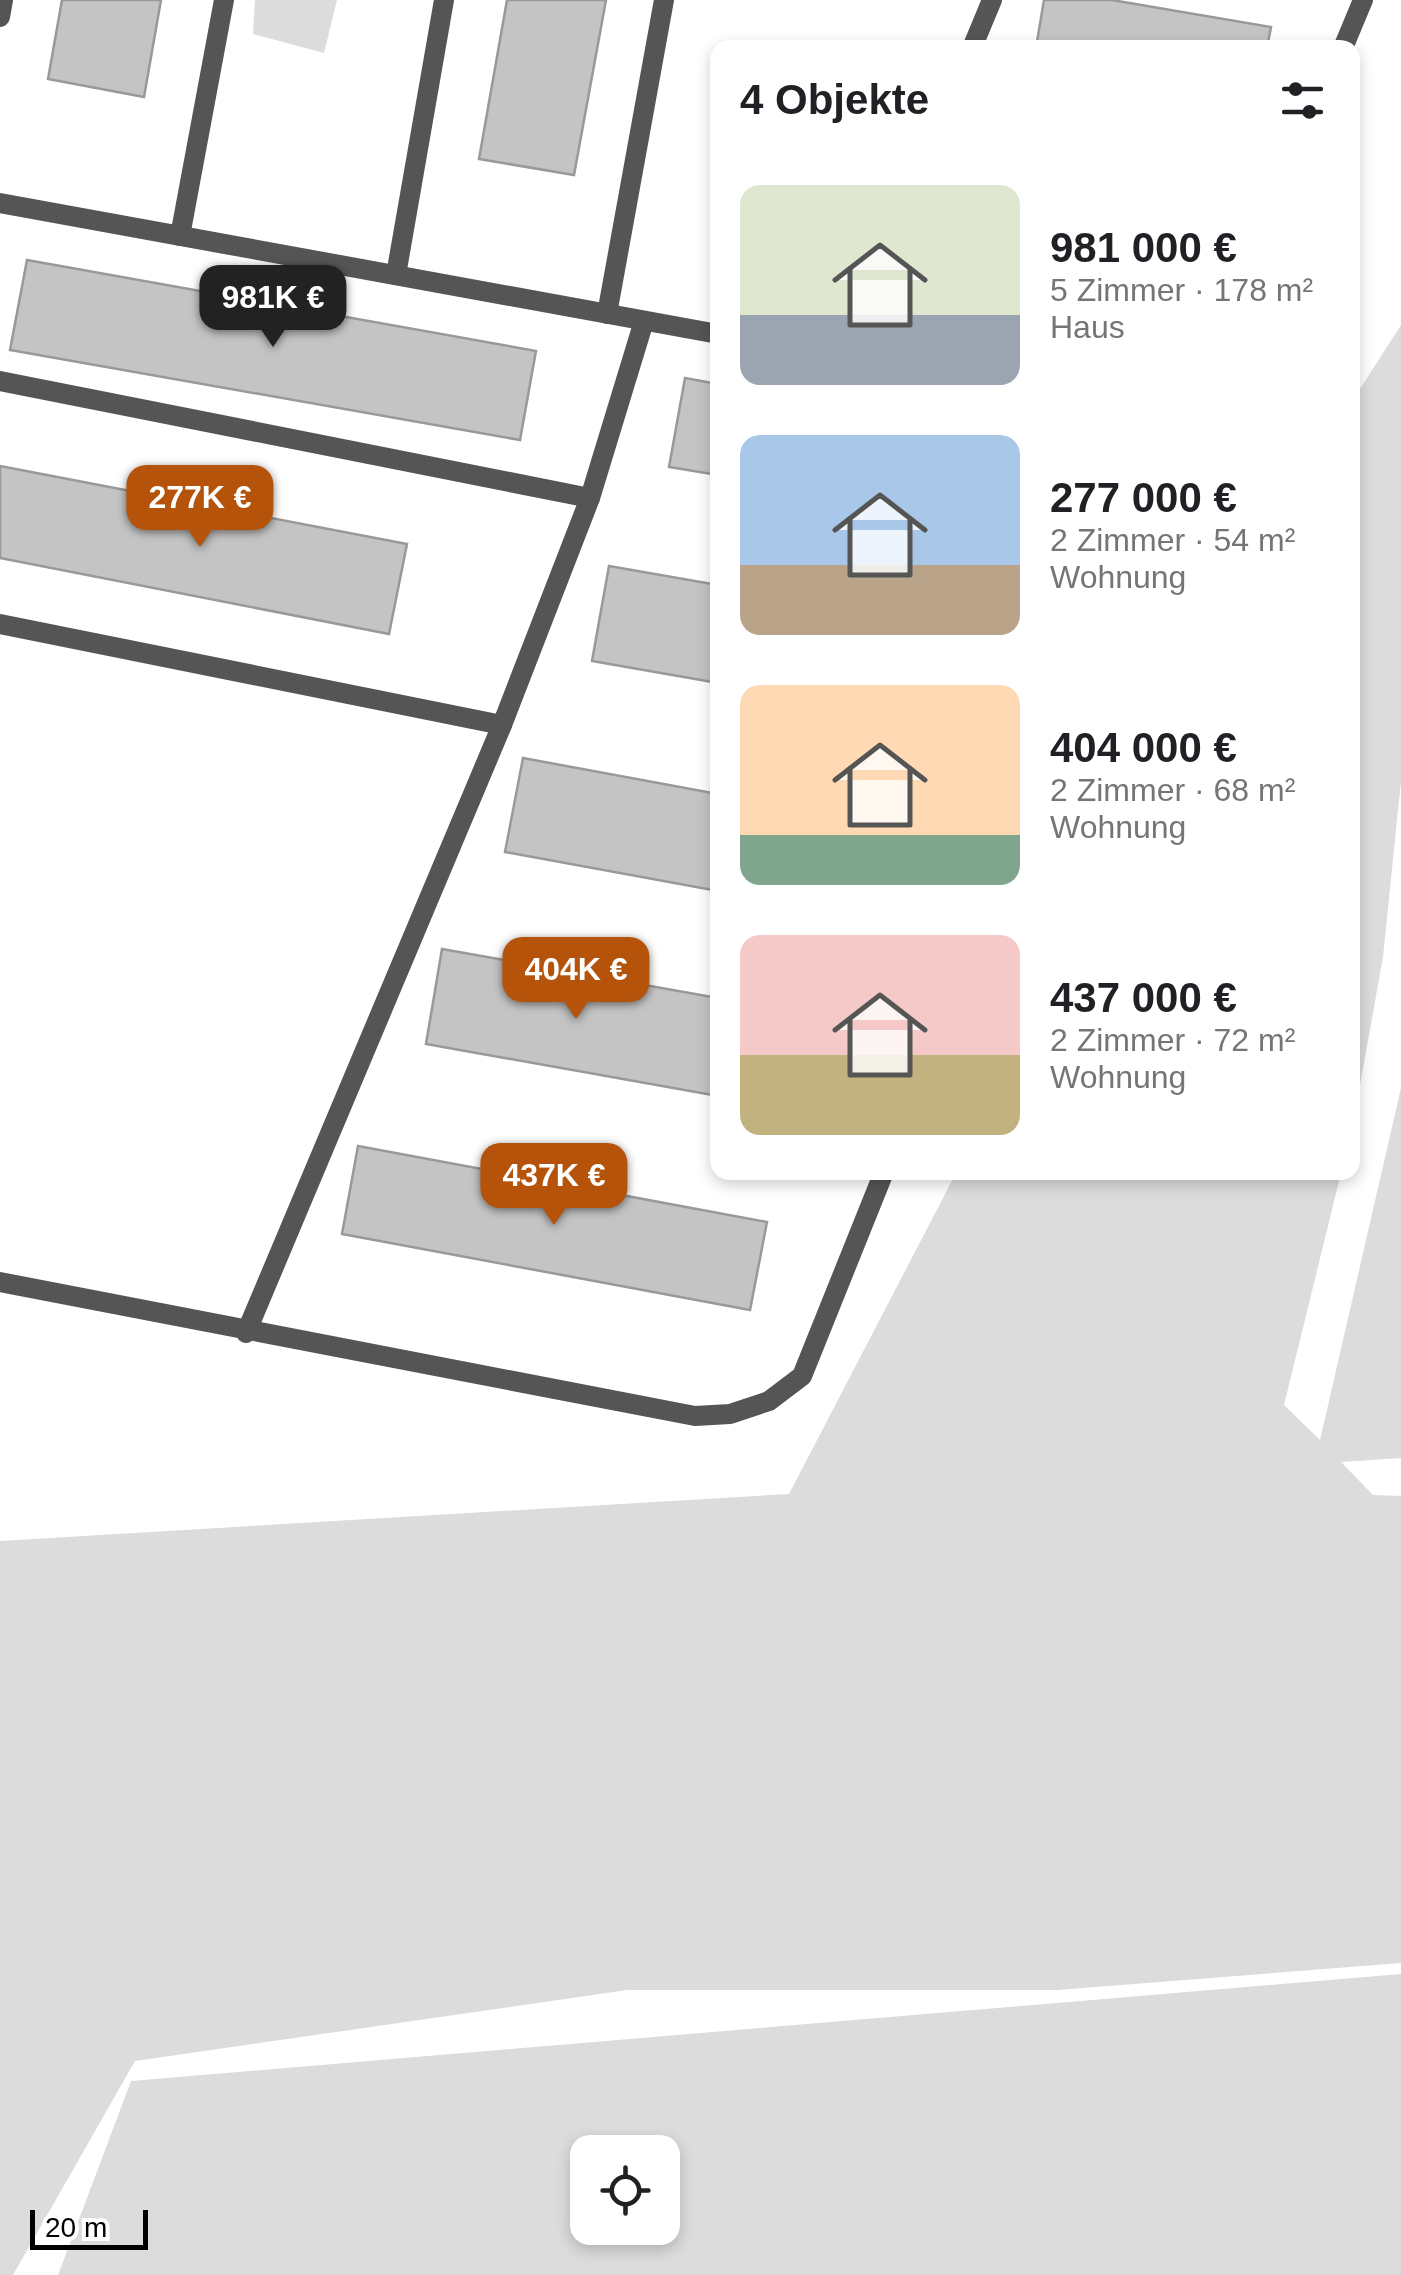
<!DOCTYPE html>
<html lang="de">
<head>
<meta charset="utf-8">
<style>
	body { margin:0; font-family:Helvetica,sans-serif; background:#f2f2f2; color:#202124; height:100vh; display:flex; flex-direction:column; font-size:38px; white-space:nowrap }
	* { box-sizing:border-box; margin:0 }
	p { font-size:32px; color:#757577 }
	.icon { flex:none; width:55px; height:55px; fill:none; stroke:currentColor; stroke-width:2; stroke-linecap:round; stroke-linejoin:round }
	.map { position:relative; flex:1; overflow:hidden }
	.side { position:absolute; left:710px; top:40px; width:650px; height:1140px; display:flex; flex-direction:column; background:#fff; border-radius:20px; box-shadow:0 5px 15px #0003 }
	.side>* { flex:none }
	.buttons { position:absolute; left:570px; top:2135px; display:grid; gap:20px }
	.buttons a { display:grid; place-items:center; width:110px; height:110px; border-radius:20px; background:#fff; box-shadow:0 5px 15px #0003; font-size:50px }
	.scale { position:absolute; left:30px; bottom:25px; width:118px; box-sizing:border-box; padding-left:10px; border:5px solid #000; border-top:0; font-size:28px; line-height:35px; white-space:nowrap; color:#000; -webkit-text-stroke:8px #fff; paint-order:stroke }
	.price { position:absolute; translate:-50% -85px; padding:0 22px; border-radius:20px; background:#b45309; color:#fff; font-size:32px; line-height:65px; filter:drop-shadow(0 2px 5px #0008) }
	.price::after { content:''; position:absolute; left:50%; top:60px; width:30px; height:22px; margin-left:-15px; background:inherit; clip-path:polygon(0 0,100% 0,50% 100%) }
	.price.active { background:#222; color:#fff }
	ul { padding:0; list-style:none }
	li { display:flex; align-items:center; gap:30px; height:250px; padding:0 30px }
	li span { display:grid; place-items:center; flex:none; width:280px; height:200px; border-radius:20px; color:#555 }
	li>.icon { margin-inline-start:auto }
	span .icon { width:120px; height:120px; fill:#fffc; stroke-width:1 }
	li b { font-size:42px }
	h2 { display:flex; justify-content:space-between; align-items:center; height:120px; padding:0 30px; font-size:42px }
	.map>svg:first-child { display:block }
</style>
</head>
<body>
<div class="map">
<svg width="1401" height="2275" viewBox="0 0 1401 2275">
	<rect width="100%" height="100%" fill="#fff"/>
	<g fill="#dcdcdc" fill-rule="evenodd">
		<polygon points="255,0 337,0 324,53 253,34"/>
		<polygon points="1401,325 1401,781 1383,957 1353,1124 1353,400"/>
		<polygon points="1401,1088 1401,1458 1341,1462 1373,1495 1401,1496 1401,1963 1057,1990 627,1990 135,2061 13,2275 0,2275 0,1541 789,1494 956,1173 1341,1173 1284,1405 1320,1440"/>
		<path d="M1401,1974V2275H58L131,2081ZM588,2152H662V2228H588Z"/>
	</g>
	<g fill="#c4c4c4" stroke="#999" stroke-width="2.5">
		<polygon points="62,0 161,0 144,97 48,79"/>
		<polygon points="507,0 606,0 574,175 479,159"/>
		<polygon points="1044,0 1112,0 1271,27 1267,48 1036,48"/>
		<polygon points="27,260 536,351 520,440 10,350"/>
		<polygon points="685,378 718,384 718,475 669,467"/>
		<polygon points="0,466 407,544 389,634 0,558"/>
		<polygon points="609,566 718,585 718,683 592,661"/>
		<polygon points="523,758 718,794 718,891 505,852"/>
		<polygon points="442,949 718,998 718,1096 426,1044"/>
		<polygon points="358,1146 767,1222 750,1310 342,1234"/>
	</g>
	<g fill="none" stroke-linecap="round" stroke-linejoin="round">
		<g stroke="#555" stroke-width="20">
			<polyline points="0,17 3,0"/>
			<polyline points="972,48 992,0"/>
			<polyline points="1343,48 1363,0"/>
			<polyline points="0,203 718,334"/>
			<polyline points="180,236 224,0"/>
			<polyline points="396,275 444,0"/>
			<polyline points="607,314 664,0"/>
			<polyline points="0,381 590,498"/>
			<polyline points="0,624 502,725"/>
			<polyline points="0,1282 695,1416 730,1414 769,1401 802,1376 884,1172"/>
			<polyline points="246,1333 502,725 590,498 644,321"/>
		</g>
	</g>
</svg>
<div class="buttons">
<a><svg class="icon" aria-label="locate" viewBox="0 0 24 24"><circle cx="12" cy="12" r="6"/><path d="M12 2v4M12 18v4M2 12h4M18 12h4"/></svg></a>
</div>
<div class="scale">20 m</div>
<b class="price active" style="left:273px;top:350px">981K €</b>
<b class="price" style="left:200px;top:550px">277K €</b>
<b class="price" style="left:576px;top:1022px">404K €</b>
<b class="price" style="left:554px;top:1228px">437K €</b>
<section class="side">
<h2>4 Objekte<svg class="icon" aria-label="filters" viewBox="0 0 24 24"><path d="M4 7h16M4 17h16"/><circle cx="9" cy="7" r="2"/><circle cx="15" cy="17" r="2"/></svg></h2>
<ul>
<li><span style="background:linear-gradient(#dfe7d0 65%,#9aa5b1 0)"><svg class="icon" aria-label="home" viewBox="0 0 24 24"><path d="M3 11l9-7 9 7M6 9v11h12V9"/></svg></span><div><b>981 000 €</b><p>5 Zimmer · 178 m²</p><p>Haus</p></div></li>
<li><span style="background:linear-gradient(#a9c7e8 65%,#b9a48a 0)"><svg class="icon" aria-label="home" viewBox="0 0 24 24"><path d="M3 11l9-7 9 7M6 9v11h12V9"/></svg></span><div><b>277 000 €</b><p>2 Zimmer · 54 m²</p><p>Wohnung</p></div></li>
<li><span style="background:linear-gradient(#ffd9b3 75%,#7fa58c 0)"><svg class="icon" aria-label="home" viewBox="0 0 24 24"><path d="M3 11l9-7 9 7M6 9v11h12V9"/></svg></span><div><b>404 000 €</b><p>2 Zimmer · 68 m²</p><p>Wohnung</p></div></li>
<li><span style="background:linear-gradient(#f6c9c9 60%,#c2b280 0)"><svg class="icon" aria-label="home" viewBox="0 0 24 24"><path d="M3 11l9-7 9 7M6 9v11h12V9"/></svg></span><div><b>437 000 €</b><p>2 Zimmer · 72 m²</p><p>Wohnung</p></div></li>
</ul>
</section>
</div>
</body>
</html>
